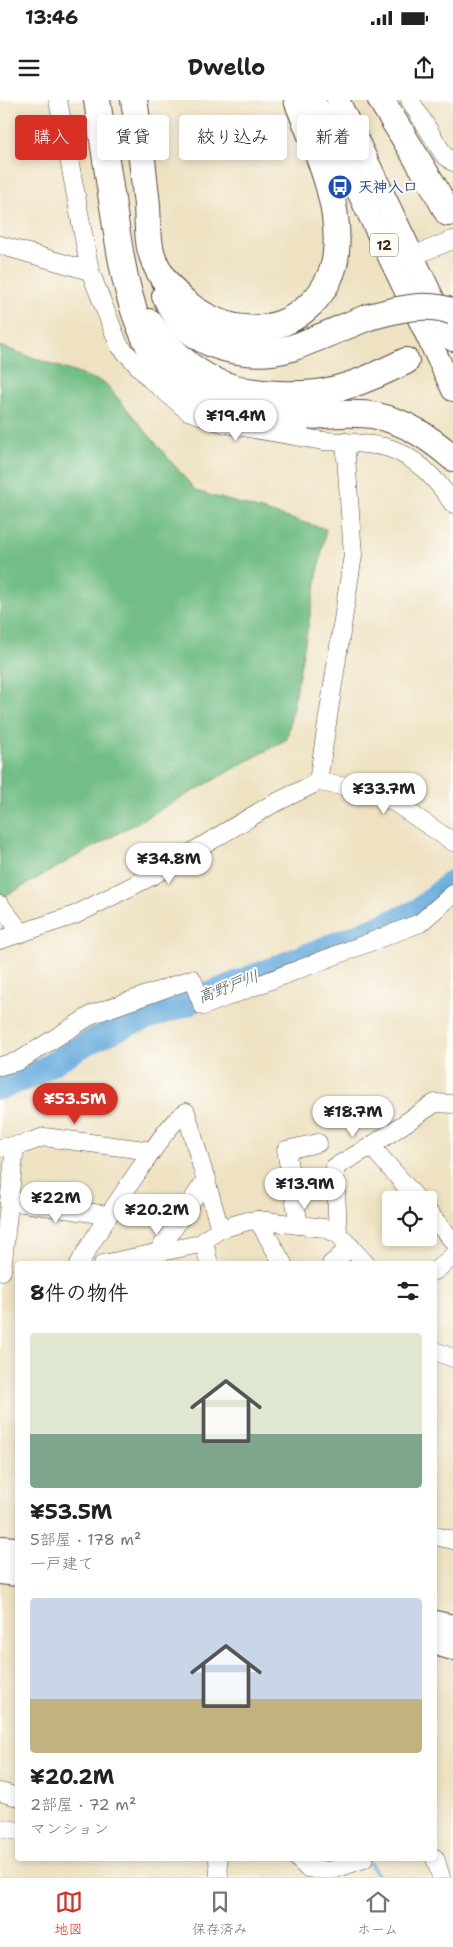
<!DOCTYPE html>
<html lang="ja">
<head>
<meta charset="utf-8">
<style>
	body { margin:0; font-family:"Shantell Sans","Klee One",sans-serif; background:#f6f6f6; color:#222; height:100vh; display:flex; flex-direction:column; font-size:19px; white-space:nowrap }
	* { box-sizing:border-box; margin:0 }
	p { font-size:16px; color:#767676 }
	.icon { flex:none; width:28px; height:28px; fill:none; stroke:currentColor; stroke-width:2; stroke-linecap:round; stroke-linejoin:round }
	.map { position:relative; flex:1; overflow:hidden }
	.panel { position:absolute; left:15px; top:1161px; width:422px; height:600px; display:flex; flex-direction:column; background:#fff; border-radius:5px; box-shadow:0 2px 8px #0003 }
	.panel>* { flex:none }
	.guide { position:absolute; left:15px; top:15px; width:424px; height:45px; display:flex; gap:10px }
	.tools { position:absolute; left:382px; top:1091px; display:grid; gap:10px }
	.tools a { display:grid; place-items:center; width:55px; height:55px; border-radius:5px; background:#fff; box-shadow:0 2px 8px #0003; font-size:25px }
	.price { position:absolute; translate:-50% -42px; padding:0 11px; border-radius:18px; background:#fff; color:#222; font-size:16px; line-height:32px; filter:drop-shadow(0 1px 2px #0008) }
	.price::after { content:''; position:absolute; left:50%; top:30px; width:15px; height:11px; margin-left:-8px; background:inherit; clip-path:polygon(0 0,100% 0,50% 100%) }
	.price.active { background:#d93025; color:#fff }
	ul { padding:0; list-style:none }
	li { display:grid; align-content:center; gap:10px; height:265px; padding:0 15px }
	li span { display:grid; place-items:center; height:155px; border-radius:5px; color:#555 }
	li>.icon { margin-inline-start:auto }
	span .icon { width:90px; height:90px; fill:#fffc; stroke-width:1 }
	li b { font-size:21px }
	h2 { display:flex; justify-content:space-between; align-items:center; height:60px; padding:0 15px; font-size:21px }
	.chip { padding:0 18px; border-radius:5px; background:#fff; box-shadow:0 2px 8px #0003; font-size:18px; line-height:45px }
	.chip.active { background:#d93025; color:#fff }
	.status { display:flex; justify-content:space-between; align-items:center; height:35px; padding:0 25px; background:#fff; direction:ltr }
	.status svg { height:14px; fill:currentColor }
	header { display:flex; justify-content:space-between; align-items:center; height:65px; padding:0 15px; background:#fff; font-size:22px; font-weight:700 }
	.menu { display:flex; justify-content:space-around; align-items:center; height:70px; border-top:1px solid #e0e0e0; background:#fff; font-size:14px; color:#767676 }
	.menu a { display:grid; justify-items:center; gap:2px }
	.menu .active { color:#d93025 }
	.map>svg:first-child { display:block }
</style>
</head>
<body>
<div class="status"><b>13:46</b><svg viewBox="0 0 49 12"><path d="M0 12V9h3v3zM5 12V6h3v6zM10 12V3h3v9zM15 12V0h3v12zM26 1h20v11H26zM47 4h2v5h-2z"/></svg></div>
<header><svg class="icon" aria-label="menu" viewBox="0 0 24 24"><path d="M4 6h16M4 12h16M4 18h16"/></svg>Dwello<svg class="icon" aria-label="share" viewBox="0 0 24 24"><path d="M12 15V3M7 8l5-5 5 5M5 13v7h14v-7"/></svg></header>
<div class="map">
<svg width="453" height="1777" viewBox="0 0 453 1777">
	<rect width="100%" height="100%" fill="#fdfcf7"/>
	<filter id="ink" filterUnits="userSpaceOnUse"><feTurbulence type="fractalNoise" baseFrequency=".02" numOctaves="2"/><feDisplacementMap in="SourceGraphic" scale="10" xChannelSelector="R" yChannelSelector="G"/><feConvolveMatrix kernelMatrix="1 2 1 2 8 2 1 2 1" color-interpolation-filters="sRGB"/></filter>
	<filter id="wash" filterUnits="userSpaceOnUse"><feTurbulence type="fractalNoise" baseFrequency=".0096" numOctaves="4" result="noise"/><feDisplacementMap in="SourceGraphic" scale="20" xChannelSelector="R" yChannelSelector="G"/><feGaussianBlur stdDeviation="1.12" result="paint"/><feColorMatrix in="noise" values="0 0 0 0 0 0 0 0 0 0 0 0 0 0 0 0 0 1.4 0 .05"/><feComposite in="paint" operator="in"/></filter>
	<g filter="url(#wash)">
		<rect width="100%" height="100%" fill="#eee2c2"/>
		<polygon fill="#73be86" stroke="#577452" points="0,246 105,283 196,391 326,429 287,639 0,799"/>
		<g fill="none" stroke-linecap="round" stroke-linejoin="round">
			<polyline stroke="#68acdd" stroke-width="4" points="369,1762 379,1777"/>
			<polyline stroke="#68acdd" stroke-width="24" points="0,988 29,977 89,942 127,925 188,904 191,901 406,816 420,809 453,781"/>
		</g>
	</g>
	<g filter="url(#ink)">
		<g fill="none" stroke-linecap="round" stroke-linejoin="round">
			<defs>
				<g id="minor">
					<polyline points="58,0 90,171 119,245 150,279 188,311 225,324 323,341 345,342 353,455 318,682"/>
					<polyline points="410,0 444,55 453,62"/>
					<polyline points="0,145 90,171"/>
					<polyline points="402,160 453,140"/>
					<path d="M345,342C359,344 376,344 389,348C417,358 437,379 453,404"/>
					<polyline points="0,805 22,833"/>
					<polyline points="0,840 75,815 152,776 269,706 318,682 379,692 453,742"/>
					<polyline points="0,966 19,961 93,914 192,879 203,906 420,823 453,794"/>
					<polyline points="371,1046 418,1100"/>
					<polyline points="0,1048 24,1044 44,1037 152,1051"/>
					<polyline points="9,1101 107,1115"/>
					<polyline points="429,1113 453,1141"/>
					<polyline points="258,1120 283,1164"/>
					<polyline points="299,1125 286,1050 318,1043"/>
					<polyline points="338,1134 335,1067 371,1046 435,1003 453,1004"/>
					<polyline points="204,1141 209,1164"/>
					<polyline points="158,1152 207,1078"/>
					<path d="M79,1164C99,1129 121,1096 144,1063C157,1045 168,1025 186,1012L220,1129"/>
					<polyline points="103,1164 200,1144 220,1129 248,1121 258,1120 324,1128 338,1134 366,1164"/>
					<polyline points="331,1164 351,1147"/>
					<polyline points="2,1171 15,1046"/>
					<polyline points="435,1171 453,1156"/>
					<polyline points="435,1251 453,1258"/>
					<polyline points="435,1436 453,1440"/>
					<polyline points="0,1692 18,1697"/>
					<polyline points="0,1728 18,1731"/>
					<polyline points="435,1758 441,1777"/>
					<polyline points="218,1759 219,1777"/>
					<polyline points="298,1759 307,1768 329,1771 364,1759"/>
				</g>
				<g id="major">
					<polyline points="314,0 453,290"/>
					<polyline points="338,0 453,240"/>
				</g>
				<g id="highway">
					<path d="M97,0C103,40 109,80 115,120C127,201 143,289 234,313C253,318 274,317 294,317C321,316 351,311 377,316C407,322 431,339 453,358"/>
					<path d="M134,0C140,35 143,70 147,105C148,122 147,142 153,158C159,175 172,191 186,203C225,234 275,240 312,203C325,190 335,171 336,152C341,100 315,48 297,0"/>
					<polyline points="381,0 433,85 448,113"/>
					<path d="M165,196C171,208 179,221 189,230C215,252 258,258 291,248C317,239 343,227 369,217"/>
					<path d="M149,222C184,270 219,293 279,294C298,295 318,294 336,289C360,283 383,272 406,261"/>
					<polyline points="0,1449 18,1450"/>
					<polyline points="0,1471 18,1473"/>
					<polyline points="435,1524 453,1528"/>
					<polyline points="435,1542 453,1547"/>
				</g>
			</defs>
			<use href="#minor" stroke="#564637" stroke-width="19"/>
			<use href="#major" stroke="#564637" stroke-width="24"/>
			<use href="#highway" stroke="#564637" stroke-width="28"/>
			<use href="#minor" stroke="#fff" stroke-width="18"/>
			<use href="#major" stroke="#fff" stroke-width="22"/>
			<use href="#highway" stroke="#fff" stroke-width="26"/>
			<defs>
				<path id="highway-bridge" d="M369,217C395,210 426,201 453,212"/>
			</defs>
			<use href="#highway-bridge" stroke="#564637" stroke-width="28" stroke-linecap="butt"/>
			<use href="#highway-bridge" stroke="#fff" stroke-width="26"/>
		</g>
	</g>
	<defs>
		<symbol id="bus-disc" viewBox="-11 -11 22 22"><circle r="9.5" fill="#1a4fb4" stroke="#fdfcf7"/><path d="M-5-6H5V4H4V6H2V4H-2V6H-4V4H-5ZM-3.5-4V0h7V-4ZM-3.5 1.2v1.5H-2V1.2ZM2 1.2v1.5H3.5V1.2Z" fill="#fff"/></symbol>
	</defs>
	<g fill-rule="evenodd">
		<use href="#bus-disc" x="326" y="73" width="28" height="28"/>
	</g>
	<g text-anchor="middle" stroke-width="4" stroke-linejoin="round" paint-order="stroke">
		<rect fill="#fdfcf7" stroke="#75695f" stroke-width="1" x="370" y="133.5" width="28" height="23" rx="4"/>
		<g font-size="14" font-weight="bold" fill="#3b2a1e">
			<text x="384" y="150">12</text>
		</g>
		<g font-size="15" font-weight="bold" fill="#164399" stroke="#fdfcf7" text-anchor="start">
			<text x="358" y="92">天神入口</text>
		</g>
		<g font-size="16" font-style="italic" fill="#4d5e6a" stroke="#fdfcf7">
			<text transform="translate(228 886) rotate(-21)" y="6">高野戸川</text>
		</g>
	</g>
</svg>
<div class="tools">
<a><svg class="icon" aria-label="locate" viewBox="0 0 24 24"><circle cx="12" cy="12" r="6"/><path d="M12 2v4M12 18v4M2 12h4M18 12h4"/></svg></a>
</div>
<b class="price" style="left:236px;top:342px">¥19.4M</b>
<b class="price" style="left:384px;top:715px">¥33.7M</b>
<b class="price" style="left:169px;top:785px">¥34.8M</b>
<b class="price active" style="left:75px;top:1025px">¥53.5M</b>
<b class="price" style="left:353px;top:1038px">¥18.7M</b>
<b class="price" style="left:305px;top:1110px">¥13.9M</b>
<b class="price" style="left:56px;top:1124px">¥22M</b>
<b class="price" style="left:157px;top:1136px">¥20.2M</b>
<div class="guide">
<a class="chip active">購入</a>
<a class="chip">賃貸</a>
<a class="chip">絞り込み</a>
<a class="chip">新着</a>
</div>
<section class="panel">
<h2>8件の物件<svg class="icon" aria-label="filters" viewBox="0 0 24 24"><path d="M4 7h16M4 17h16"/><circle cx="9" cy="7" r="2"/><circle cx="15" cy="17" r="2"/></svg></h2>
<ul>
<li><span style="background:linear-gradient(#dfe7d0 65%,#7fa58c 0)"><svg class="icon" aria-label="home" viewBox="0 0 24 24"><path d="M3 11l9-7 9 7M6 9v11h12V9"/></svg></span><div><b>¥53.5M</b><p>5部屋 · 178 m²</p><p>一戸建て</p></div></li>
<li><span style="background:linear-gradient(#c9d6e8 65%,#c2b280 0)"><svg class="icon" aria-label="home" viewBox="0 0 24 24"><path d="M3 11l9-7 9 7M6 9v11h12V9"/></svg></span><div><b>¥20.2M</b><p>2部屋 · 72 m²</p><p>マンション</p></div></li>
</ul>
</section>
</div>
<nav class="menu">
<a class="active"><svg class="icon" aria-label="map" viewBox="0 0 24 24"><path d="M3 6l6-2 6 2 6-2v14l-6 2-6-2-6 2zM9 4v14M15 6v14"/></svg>地図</a>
<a><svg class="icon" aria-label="saved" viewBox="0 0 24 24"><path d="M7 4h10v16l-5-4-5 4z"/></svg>保存済み</a>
<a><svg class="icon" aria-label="home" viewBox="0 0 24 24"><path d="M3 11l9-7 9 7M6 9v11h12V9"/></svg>ホーム</a>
</nav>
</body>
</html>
